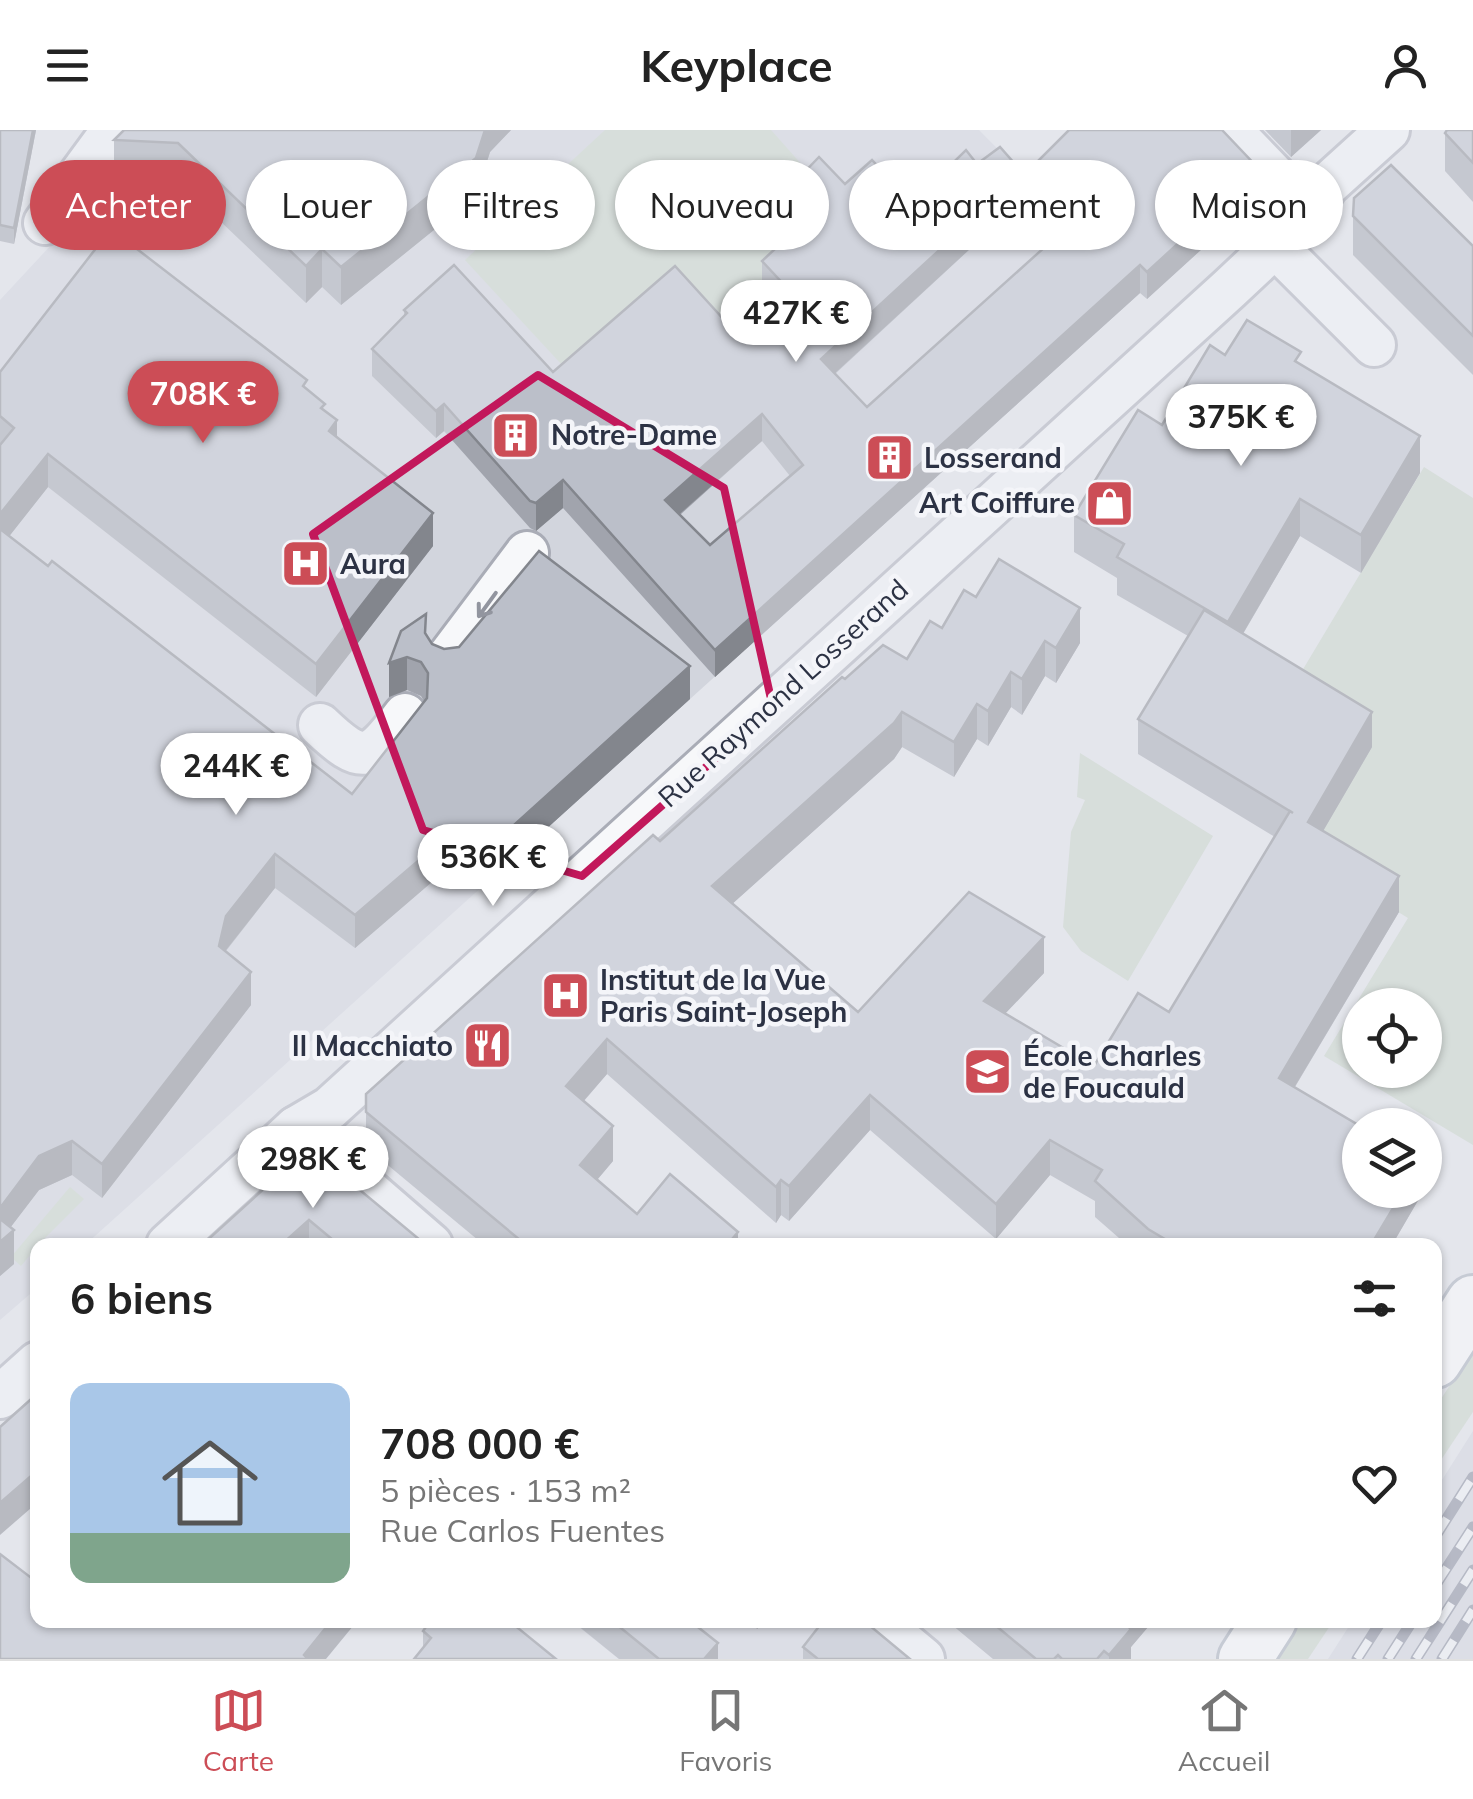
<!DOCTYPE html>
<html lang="fr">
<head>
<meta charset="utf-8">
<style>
	body { margin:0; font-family:Mulish,sans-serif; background:#f6f6f6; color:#222; height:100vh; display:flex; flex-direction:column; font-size:38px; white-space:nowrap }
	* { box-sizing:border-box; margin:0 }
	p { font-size:32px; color:#767676 }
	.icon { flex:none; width:55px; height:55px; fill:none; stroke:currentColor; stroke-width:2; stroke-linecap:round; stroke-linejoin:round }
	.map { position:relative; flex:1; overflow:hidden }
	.panel { position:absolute; left:30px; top:1108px; width:1412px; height:390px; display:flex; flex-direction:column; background:#fff; border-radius:20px; box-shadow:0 2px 8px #0004 }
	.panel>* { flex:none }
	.hud { position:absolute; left:30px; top:30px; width:1415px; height:90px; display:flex; gap:20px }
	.fabs { position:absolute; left:1342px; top:858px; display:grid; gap:20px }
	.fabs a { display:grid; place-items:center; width:100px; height:100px; border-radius:50%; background:#fff; box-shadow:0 2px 8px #0004; font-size:50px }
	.price { position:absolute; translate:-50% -85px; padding:0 22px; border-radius:35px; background:#fff; color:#222; font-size:32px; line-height:65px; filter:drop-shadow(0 2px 5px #0008) }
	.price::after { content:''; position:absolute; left:50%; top:60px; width:30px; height:22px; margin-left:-15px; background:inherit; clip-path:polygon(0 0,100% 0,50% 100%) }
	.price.on { background:#cc4d56; color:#fff }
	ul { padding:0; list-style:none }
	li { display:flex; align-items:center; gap:30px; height:250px; padding:0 40px }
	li+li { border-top:2px solid #e0e0e0 }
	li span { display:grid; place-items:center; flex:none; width:280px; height:200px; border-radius:20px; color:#555 }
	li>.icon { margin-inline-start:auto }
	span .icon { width:120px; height:120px; fill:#fffc; stroke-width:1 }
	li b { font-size:42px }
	h2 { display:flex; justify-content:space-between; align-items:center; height:120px; padding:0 40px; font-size:42px }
	.chip { padding:0 35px; border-radius:45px; background:#fff; box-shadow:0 2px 8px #0004; font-size:35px; line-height:90px }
	.chip.on { background:#cc4d56; color:#fff }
	header { display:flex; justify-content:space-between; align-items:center; height:130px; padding:0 40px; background:#fff; font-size:45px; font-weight:700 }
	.dock { display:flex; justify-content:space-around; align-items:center; height:140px; border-top:2px solid #e0e0e0; background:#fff; font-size:28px; color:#767676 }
	.dock a { display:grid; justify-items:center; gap:5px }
	.dock .on { color:#cc4d56 }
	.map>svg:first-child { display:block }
</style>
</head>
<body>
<header><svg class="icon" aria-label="menu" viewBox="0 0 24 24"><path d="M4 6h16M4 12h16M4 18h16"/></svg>Keyplace<svg class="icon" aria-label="person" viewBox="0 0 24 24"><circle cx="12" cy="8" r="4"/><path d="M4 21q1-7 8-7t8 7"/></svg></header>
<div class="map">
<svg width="1473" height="1529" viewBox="0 0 1473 1529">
	<rect width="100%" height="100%" fill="#e4e6ec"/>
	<g fill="#d2d5dd">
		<polygon points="158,0 979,0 1140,163 85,1115 38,1115 37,1158 0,1190 0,170"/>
		<polygon points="1473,1301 1473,1529 1328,1529 1353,1490 1435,1490 1435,1361"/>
		<polygon points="570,1490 838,1490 885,1529 619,1529"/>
	</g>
	<g fill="#c8d5c5" fill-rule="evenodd">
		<polygon points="605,0 771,0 819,54 817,107 787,185 750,220 576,250 465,130"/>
		<path d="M1424,337L1473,368V1015L1324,926L1408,788L1308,727L1287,566ZM1360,875H1425V940H1360Z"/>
		<polygon points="1080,623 1213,706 1128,851 1081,821 1063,797 1071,702 1085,670 1077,667"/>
		<polygon points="70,1057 84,1069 38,1115 21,1136 11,1127"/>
		<polygon points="1473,1220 1473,1282 1435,1339 1435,1278"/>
		<polygon points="1298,1490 1334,1490 1308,1529 1273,1529"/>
	</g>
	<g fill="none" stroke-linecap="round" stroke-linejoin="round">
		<defs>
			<g id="minor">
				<polyline points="1230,0 1310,83"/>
				<polyline points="45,93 108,7 109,0"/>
				<polyline points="1275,116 1374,215"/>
				<polyline points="448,528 527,423"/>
				<path d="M320,595C363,636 370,631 405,585"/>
				<polyline points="296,998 431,1115"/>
				<polyline points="168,1115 296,998 330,978 1229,159 1310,83 1326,56 1388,0"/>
				<polyline points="0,1267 38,1233"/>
				<polyline points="876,1490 923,1529"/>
			</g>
			<g id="major">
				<polyline points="1435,1231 1473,1172"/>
				<polyline points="1245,1529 1270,1490"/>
			</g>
		</defs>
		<use href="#minor" stroke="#a9acb6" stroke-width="48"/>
		<use href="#major" stroke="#a3aab7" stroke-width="58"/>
		<use href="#minor" stroke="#f7f8fa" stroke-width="42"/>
		<use href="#major" stroke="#fff" stroke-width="52"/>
		<defs>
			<g id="rail">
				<polyline points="1435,1407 1473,1347"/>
				<polyline points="1435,1456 1473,1397"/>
				<polyline points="1357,1529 1382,1490"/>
				<polyline points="1388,1529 1413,1490"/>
				<polyline points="1416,1529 1473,1440"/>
				<polyline points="1442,1529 1473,1480"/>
			</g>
		</defs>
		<use href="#rail" stroke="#7e8495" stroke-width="11"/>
		<use href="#rail" stroke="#f4f5f9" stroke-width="8" stroke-dasharray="22" stroke-linecap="butt"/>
	</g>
	<g fill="#a1a4ad" fill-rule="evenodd">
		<polygon points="0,0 36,0 14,114 0,111"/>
		<polygon points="124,0 511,0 490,22 476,66 341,175 322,157 306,173 178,51 114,48 114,10"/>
		<polygon points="1265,0 1321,0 1291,27"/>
		<polygon points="1473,0 1473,72 1445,41 1445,3"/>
		<path d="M1038,31L1259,67L1147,169L1140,163L715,547L563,378L536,401L530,398L444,301L436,308L372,246V219L404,186V180L553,242L737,204L774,171L762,158V131L804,92L793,81V54H845L912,73L977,34L1023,70L835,244L867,277L1072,93L1038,58ZM762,311L790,346L710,415L680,385Z"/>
		<polygon points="1353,86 1473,116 1473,245 1353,125"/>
		<polygon points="1225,225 1301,235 1420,343 1361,443 1300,406 1243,504 1372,617 1323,701 1399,782 1295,957 1420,1060 1420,1067 1392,1115 1127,1115 1095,1087 1095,1071 1050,1045 996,1109 870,1000 789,1091 781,1085 776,1093 607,944 584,971 613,1031 597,1050 637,1084 738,1115 484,1115 366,1017 366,964 845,549 907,529 976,467 1080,513 1056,553 1045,546 1022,585 1011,577 988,616 977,609 954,647 902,617 894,629 732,774 858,882 1044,843 1005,883 1094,936 1169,882 1275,707 1138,624 1138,589 1188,506 1117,465 1117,448 1074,422 1074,385 1162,295"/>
		<polygon points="0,242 307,259 325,281 337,307 433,416 316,567 48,357 9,406 352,664 424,571 421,566 407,560 389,567 389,533 426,505 432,514 444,519 690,569 483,756 454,733 355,818 275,758 226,821 251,875 102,1068 72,1045 39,1060 10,1098 14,1134 0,1146"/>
		<polygon points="300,1026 426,1115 202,1115"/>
		<polygon points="571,1490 689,1490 718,1529 619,1529"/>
		<polygon points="746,1490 766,1490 757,1499"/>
		<polygon points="946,1490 1154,1490 1131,1517 1131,1529 993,1529"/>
		<polygon points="423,1501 556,1529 423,1519"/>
		<polygon points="803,1517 910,1529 803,1529"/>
	</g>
	<g fill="#83868d">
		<polygon points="33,0 36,0 14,114 14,98"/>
		<polygon points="485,0 511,0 490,22 476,66 341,175 341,137"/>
		<polygon points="1291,0 1321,0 1291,27"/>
		<polygon points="1259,39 1259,67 1147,169 1147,142"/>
		<polygon points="1023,43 1023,70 821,256 821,229"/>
		<polygon points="322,119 322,157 306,173 306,136"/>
		<polygon points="1140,135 1140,163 715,547 715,520"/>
		<polygon points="444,274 444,301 436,308 436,281"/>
		<polygon points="762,284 762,311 665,397 665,370"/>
		<polygon points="337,290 337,323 329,301"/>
		<polygon points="1420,306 1420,343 1361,443 1361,405"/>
		<polygon points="48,324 48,357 0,418 0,384"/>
		<polygon points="563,350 563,378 536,401 536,373"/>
		<polygon points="1300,369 1300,406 1228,529 1228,492"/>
		<polygon points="433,383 433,416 316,567 316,534"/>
		<polygon points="1080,478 1080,513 1056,553 1056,518"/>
		<polygon points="1045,511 1045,546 1022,585 1022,549"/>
		<polygon points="407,527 407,560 389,567 389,533"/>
		<polygon points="690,536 690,569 483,756 483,723"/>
		<polygon points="1011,542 1011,577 988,616 988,581"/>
		<polygon points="977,574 977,609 954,647 954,612"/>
		<polygon points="902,582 902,617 894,629 712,792 712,756"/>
		<polygon points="1372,582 1372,617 1308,727 1308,692"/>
		<polygon points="454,700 454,733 355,818 355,785"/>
		<polygon points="275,724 275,758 226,820 219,849 219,816 226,786"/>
		<polygon points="1399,746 1399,782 1279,983 1279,948"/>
		<polygon points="1044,807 1044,843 984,906 984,871"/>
		<polygon points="251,842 251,875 102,1068 102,1034"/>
		<polygon points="607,909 607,944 566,991 566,956"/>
		<polygon points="870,965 870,1000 789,1091 789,1056"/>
		<polygon points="613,996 613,1031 580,1070 580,1035"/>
		<polygon points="1050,1010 1050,1045 996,1109 996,1074"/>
		<polygon points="72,1011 72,1045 39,1060 0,1111 0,1078 39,1026"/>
		<polygon points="781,1050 781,1085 776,1093 776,1057"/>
		<polygon points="1404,1060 1420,1060 1420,1067 1392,1115 1371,1115"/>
		<polygon points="309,1090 309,1115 281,1115"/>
		<polygon points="14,1100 14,1134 0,1146 0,1112"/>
		<polygon points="738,1102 738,1115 727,1115"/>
		<polygon points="38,1340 38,1372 0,1405 0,1373"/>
		<polygon points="332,1490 358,1490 326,1529 304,1529 304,1525"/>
		<polygon points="757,1490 766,1490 757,1499"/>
		<polygon points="1124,1490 1154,1490 1131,1517 1131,1529 1109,1529 1109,1525"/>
		<polygon points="718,1513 718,1529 704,1529"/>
	</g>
	<g fill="#bbbfc9" stroke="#83868d" stroke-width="2.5" fill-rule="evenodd">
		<polygon points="0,0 33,0 14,98 0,95"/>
		<polygon points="124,0 485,0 476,28 341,137 322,119 306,136 178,13 114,10"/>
		<path d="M1069,0H1222L1259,39L1147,142L1140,135L715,520L563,350L536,373L530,371L444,274L436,281L372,219L407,183L404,180L454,135L553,242L675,136L737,204L787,158L762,131L817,80L793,54L819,27L845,54L872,30L912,73L966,20L977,34L1000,17L1023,43L821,229L867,277L1086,80L1038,31ZM762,284L803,335L710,415L665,370Z"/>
		<polygon points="1447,0 1473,0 1473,33 1445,3"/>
		<polygon points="1391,35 1473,116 1473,206 1353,86 1354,68"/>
		<polygon points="111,99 307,250 303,256 325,274 321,278 337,290 329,301 433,383 316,534 48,324 0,384 0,315 14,298 0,286 0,242"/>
		<polygon points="1247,190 1301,222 1295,231 1420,306 1361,405 1300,369 1228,492 1117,427 1124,414 1074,385 1138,280 1162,295 1210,215 1225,225"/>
		<polygon points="0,399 48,436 52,431 352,664 427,568 428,543 421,532 407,527 389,533 401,501 426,484 425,503 432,514 444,519 459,517 539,421 690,536 483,723 454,700 355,785 275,724 226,786 219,816 251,842 102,1034 72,1011 39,1026 0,1078"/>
		<polygon points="999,429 1080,478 1056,518 1045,511 1022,549 1011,542 988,581 977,574 954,612 902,582 894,593 712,756 858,882 969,762 1044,807 984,871 1094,936 1138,863 1169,882 1290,681 1293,683 1138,589 1204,480 1372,582 1308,692 1399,746 1279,948 1360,996 1360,1060 1404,1060 1371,1115 1175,1115 1148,1099 1095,1051 1102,1040 1050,1010 996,1074 870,965 789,1056 781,1050 776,1057 607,909 566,956 613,996 580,1035 637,1084 670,1044 738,1102 727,1115 526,1115 366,982 366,964 653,705 660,711 842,547 845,549 883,515 907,529 930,491 942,498 964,460 976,467"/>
		<polygon points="300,1026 319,1026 426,1115 339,1115 309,1090 281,1115 202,1115"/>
		<polygon points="0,1089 14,1100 0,1112"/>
		<polygon points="38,1263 38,1340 0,1373 0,1297"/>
		<polygon points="0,1424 38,1453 38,1490 332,1490 304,1525 308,1529 0,1529"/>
		<polygon points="431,1490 508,1490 556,1529 414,1529 431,1508 423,1501"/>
		<polygon points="611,1490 689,1490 718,1513 704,1529 659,1529"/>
		<polygon points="824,1490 863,1490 910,1529 818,1529 803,1517"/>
		<polygon points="989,1490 1124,1490 1123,1492 1131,1499 1109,1525 1104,1521 1097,1529 1062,1529 1058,1525 1054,1529 1036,1529"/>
	</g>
	<defs><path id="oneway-shaft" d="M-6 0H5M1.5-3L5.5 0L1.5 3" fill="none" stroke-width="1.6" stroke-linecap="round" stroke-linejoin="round" transform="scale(2.5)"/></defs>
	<use stroke="#92959f" href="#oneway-shaft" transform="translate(487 475) rotate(126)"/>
	<path d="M0 0H1473V1529H0ZM538,245L724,358L773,578L582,746L423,700L313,404Z" fill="#e4e6ec" fill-opacity=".55" fill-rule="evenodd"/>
	<path fill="none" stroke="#c2185b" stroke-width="8" stroke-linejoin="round" d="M538,245L724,358L773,578L582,746L423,700L313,404Z"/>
	<defs>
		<symbol id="building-square" viewBox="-11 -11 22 22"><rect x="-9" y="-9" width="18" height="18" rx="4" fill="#cc4d56" stroke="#f4f5f9"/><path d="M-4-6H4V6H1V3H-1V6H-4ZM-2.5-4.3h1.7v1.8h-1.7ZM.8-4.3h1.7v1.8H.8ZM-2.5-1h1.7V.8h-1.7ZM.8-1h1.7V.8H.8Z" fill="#fff"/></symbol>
		<symbol id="shop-square" viewBox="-11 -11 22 22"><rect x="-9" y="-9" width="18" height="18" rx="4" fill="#cc4d56" stroke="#f4f5f9"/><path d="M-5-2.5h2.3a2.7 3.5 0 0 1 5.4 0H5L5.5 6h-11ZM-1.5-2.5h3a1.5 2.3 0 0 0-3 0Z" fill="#fff"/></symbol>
		<symbol id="hospital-square" viewBox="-11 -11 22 22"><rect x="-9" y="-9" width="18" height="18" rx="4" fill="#cc4d56" stroke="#f4f5f9"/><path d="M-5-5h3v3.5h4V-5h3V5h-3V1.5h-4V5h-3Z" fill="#fff"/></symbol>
		<symbol id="restaurant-square" viewBox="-11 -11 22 22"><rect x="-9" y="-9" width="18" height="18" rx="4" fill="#cc4d56" stroke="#f4f5f9"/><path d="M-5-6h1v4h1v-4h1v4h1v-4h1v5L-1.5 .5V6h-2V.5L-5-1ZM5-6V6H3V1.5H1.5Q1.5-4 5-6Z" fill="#fff"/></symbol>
		<symbol id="school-square" viewBox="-11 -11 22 22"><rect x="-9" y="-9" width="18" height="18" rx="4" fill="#cc4d56" stroke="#f4f5f9"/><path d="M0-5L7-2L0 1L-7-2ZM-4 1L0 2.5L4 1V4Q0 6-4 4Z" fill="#fff"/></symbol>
	</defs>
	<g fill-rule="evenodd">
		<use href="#building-square" x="488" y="278" width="55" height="55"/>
		<use href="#building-square" x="862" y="300" width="55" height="55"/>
		<use href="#shop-square" x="1082" y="346" width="55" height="55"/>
		<use href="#hospital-square" x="278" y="406" width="55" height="55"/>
		<use href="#hospital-square" x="538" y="838" width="55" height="55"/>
		<use href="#restaurant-square" x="460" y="888" width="55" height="55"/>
		<use href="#school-square" x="960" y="914" width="55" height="55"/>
	</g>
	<g text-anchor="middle" stroke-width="9" stroke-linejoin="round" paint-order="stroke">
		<g font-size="28" font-weight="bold" fill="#2c3244" stroke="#f4f5f9" text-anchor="start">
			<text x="551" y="315">Notre-Dame</text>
			<text x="924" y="338">Losserand</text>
			<text x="1075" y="383" text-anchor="end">Art Coiffure</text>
			<text x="340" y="444">Aura</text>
			<text x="600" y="860">Institut de la Vue<tspan x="600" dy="32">Paris Saint-Joseph</tspan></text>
			<text x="453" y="926" text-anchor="end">Il Macchiato</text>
			<text x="1023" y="936">École Charles<tspan x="1023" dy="32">de Foucauld</tspan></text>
		</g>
		<g font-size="28" fill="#2c3244" stroke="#f4f5f9">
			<text transform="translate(783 563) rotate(-42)" y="10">Rue Raymond Losserand</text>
		</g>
	</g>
</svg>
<div class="fabs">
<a><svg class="icon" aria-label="locate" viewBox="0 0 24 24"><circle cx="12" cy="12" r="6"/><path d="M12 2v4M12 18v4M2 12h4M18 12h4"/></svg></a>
<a><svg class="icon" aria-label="layers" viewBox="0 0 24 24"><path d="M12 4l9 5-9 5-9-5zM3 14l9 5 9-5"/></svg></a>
</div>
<b class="price" style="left:796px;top:235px">427K €</b>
<b class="price on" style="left:203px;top:316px">708K €</b>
<b class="price" style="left:1241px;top:339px">375K €</b>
<b class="price" style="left:236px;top:688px">244K €</b>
<b class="price" style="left:493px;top:779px">536K €</b>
<b class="price" style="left:313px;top:1081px">298K €</b>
<div class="hud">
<a class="chip on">Acheter</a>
<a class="chip">Louer</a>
<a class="chip">Filtres</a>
<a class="chip">Nouveau</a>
<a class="chip">Appartement</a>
<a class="chip">Maison</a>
</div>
<section class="panel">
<h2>6 biens<svg class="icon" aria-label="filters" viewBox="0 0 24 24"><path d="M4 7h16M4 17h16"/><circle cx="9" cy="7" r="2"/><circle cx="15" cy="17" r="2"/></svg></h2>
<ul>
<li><span style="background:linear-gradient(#a9c7e8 75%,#7fa58c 0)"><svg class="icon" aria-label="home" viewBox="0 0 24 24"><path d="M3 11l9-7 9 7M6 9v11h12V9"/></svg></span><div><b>708 000 €</b><p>5 pièces · 153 m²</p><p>Rue Carlos Fuentes</p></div><svg class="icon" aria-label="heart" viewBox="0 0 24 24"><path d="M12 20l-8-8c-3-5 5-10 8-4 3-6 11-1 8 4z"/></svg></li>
</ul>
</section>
</div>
<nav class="dock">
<a class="on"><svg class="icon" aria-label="map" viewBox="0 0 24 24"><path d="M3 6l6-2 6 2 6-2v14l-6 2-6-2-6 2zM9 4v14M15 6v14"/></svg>Carte</a>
<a><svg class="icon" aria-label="saved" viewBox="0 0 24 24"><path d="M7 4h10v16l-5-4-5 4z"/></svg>Favoris</a>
<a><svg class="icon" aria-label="home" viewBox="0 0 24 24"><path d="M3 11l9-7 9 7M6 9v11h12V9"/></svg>Accueil</a>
</nav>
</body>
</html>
